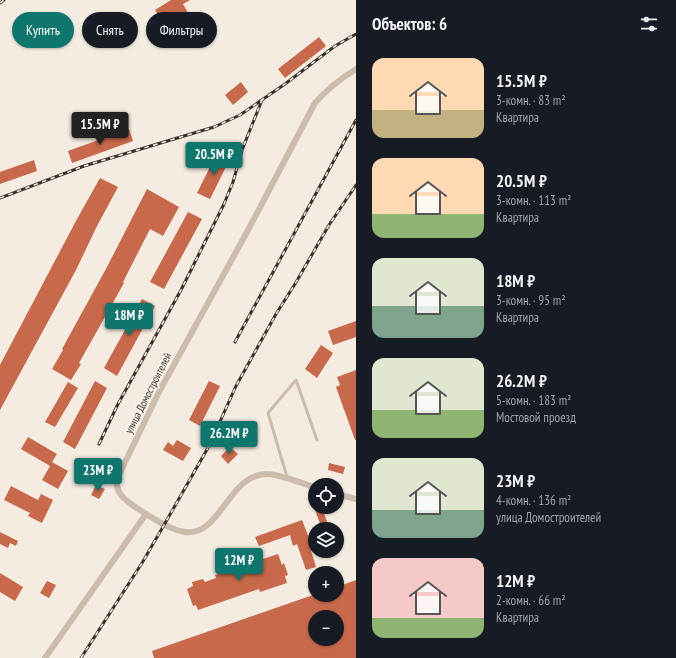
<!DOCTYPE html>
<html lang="ru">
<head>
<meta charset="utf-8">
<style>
	body { margin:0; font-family:"PT Sans Narrow",sans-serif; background:#20242c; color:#f1f3f6; height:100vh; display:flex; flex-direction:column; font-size:15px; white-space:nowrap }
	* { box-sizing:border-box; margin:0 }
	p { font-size:13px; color:#9ea1a6 }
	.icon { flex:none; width:22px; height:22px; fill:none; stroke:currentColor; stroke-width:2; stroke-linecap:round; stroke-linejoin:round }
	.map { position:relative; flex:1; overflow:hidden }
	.side { display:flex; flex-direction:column; background:#171b24; width:320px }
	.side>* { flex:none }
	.banner { position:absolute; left:12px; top:12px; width:284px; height:36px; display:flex; gap:8px }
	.buttons { position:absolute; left:308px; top:478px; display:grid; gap:8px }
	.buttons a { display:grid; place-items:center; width:36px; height:36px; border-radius:50%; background:#171b24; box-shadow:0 1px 3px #0004; font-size:20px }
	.price { position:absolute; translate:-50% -34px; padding:0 9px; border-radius:4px; background:#0f766e; color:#fff; font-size:13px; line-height:26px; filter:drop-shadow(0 1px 2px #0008) }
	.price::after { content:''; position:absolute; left:50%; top:24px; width:12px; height:9px; margin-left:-6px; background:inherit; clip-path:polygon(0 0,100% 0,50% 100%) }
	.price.active { background:#222; color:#fff }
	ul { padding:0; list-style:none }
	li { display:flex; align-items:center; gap:12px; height:100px; padding:0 16px }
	li span { display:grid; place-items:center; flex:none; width:112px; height:80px; border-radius:12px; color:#555 }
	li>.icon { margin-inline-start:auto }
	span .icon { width:48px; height:48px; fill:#fffc; stroke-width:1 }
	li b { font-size:17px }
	h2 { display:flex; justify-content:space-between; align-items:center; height:48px; padding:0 16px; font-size:17px }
	.tag { padding:0 14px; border-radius:18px; background:#171b24; box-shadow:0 1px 3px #0004; font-size:14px; line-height:36px }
	.tag.active { background:#0f766e; color:#fff }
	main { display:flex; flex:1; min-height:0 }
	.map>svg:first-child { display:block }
</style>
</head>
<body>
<main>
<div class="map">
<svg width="356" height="658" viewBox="0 0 356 658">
	<rect width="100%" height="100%" fill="#f4ebe1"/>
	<g fill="#c8694b" fill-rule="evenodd">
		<polygon points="171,0 190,0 183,4 200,33 183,43 169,19 163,23 155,10"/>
		<polygon points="319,37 326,46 285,78 278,69"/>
		<polygon points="241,82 248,92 233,105 225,95"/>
		<polygon points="129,129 133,141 72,163 68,151"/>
		<polygon points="217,153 230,159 210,199 197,193"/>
		<polygon points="34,160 37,171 0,184 0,172"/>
		<polygon points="100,178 118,187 96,228 76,270 0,410 0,365 77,219"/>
		<polygon points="147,189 179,207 163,236 150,229 123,282 124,283 79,363 81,364 71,380 52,369 63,350 62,349 107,267"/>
		<polygon points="188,212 202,219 164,289 150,282"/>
		<polygon points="142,299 155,306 117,376 104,368"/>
		<polygon points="356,321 356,337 333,345 328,331"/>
		<polygon points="321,345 333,353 317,378 305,369"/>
		<polygon points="356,370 356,440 355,440 336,387 340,385 337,377"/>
		<polygon points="95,381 107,388 75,449 63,442"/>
		<polygon points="209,381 220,386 200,426 189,420"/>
		<polygon points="68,382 78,388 55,427 45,422"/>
		<polygon points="28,437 57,454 52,462 68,471 58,489 42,480 50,466 21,449"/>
		<polygon points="177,440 191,448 183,461 163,450 168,442 173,446"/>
		<polygon points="230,447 238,454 228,464 221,456"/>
		<polygon points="329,463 345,467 343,474 328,470"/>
		<polygon points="96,485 105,489 99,499 91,495"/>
		<polygon points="11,486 38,500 41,494 53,500 42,523 28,516 30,513 4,500"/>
		<polygon points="322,508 329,527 325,529 322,529 315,510"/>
		<polygon points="302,520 311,543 309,544 316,567 306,570 297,544 293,546 290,535 259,546 255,537"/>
		<polygon points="0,532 18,541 16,546 10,543 8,548 0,544"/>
		<polygon points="278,554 282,565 284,563 288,575 285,576 287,583 260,592 259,589 198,610 196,605 193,606 187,589 193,586 192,582 203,579 205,582 216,578 215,575"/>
		<polygon points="0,573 23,587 15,601 0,592"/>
		<path d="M356,580V658H154L152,651L313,595H337V587ZM315,617H337V639H315Z"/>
		<polygon points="47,581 56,585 49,598 40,593"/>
	</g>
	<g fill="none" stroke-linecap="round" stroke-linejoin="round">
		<polyline stroke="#cdbbac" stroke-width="3" points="287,477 268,413 296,380 317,440"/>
		<g stroke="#cdbbac" stroke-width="6">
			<polyline points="337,494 356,499"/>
			<path d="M146,514C158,521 171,530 185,532C221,537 228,473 268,474C278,474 304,484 315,487"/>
			<path d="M45,658L146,514C133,505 114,497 117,479L159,392L247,232L315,103C327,89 340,79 356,69"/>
		</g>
		<defs>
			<g id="rail">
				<polyline points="0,3 4,0"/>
				<polyline points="0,198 84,166 214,127 240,115 285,84 335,46 356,34"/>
				<polyline points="235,342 356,120"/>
				<polyline points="99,444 118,404 181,290 224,204 233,182 242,150 262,100"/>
				<polyline points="81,658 142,563 164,525 209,446 236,386 276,314 295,284 329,225 356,185"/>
			</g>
		</defs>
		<use href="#rail" stroke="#3b302b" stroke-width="3"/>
		<use href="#rail" stroke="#fbf5ee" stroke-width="1.5" stroke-dasharray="4.5" stroke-linecap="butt"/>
	</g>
	<g text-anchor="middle" stroke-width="3" stroke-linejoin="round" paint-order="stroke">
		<g font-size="11" fill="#3b302b" stroke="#fbf5ee">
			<text transform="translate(148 393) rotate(-63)" y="4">улица Домостроителей</text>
		</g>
	</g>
</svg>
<div class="buttons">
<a><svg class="icon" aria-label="locate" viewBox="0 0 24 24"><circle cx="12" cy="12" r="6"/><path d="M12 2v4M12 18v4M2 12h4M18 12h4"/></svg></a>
<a><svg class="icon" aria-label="layers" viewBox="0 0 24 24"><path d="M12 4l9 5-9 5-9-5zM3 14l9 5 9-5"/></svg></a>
<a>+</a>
<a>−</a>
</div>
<b class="price active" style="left:100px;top:146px">15.5M ₽</b>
<b class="price" style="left:214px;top:176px">20.5M ₽</b>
<b class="price" style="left:129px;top:337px">18M ₽</b>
<b class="price" style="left:229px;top:455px">26.2M ₽</b>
<b class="price" style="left:98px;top:492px">23M ₽</b>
<b class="price" style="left:239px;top:582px">12M ₽</b>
<div class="banner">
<a class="tag active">Купить</a>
<a class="tag">Снять</a>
<a class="tag">Фильтры</a>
</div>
</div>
<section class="side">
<h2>Объектов: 6<svg class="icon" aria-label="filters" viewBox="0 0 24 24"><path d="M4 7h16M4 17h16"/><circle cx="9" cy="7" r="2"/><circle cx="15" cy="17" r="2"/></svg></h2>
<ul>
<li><span style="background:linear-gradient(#ffd9b3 65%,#c2b280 0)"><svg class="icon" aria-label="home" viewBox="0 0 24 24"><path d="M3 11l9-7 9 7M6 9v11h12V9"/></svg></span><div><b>15.5M ₽</b><p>3-комн. · 83 m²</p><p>Квартира</p></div></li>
<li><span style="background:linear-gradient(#ffd9b3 70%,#8fb573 0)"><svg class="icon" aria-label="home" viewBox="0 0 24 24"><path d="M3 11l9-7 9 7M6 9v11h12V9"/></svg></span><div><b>20.5M ₽</b><p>3-комн. · 113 m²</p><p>Квартира</p></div></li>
<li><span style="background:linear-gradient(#dfe7d0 60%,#7fa58c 0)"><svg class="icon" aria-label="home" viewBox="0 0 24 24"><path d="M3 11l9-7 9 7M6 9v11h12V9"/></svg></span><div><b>18M ₽</b><p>3-комн. · 95 m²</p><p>Квартира</p></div></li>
<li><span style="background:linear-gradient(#dfe7d0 65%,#8fb573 0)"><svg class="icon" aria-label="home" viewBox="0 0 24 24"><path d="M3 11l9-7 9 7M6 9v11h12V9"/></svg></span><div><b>26.2M ₽</b><p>5-комн. · 183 m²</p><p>Мостовой проезд</p></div></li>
<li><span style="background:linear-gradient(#dfe7d0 65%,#7fa58c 0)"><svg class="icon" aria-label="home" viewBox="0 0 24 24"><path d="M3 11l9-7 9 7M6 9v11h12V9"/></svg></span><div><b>23M ₽</b><p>4-комн. · 136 m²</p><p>улица Домостроителей</p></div></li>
<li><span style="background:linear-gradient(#f6c9c9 75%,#8fb573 0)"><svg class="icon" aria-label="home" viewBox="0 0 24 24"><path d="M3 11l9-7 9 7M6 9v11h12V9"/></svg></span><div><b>12M ₽</b><p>2-комн. · 66 m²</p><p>Квартира</p></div></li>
</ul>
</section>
</main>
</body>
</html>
